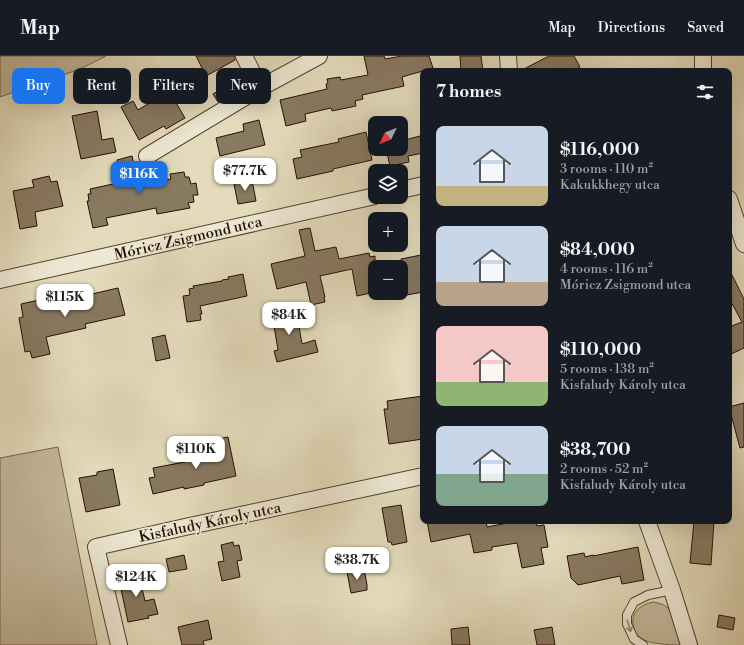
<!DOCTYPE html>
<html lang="en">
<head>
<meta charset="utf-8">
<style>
	body { margin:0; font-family:"Libre Bodoni",serif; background:#20242c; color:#f1f3f6; height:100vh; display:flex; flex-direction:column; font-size:15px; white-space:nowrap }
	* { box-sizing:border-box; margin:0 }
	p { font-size:13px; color:#9ea1a6 }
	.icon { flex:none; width:22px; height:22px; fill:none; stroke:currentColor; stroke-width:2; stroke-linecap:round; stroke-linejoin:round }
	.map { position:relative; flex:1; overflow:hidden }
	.details { position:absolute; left:420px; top:12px; width:312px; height:456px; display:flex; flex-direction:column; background:#171b24; border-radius:8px; box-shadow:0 4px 16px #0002 }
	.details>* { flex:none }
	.guide { position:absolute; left:12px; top:12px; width:348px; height:36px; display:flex; gap:8px }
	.needle { width:26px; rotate:227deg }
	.controls { position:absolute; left:368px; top:60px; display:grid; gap:8px }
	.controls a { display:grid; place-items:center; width:40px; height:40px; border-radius:8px; background:#171b24; box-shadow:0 4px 16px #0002; font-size:20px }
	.price { position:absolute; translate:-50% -34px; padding:0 9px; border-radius:8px; background:#fff; color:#222; font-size:13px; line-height:26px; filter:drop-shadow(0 1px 2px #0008) }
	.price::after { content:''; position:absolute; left:50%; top:24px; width:12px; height:9px; margin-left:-6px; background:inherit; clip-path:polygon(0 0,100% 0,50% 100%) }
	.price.on { background:#1a73e8; color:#fff }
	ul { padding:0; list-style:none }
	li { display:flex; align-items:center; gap:12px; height:100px; padding:0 16px }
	li span { display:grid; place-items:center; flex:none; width:112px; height:80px; border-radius:8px; color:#555 }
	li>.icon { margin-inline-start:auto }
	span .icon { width:48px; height:48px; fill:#fffc; stroke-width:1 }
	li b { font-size:17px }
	h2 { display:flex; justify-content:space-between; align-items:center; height:48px; padding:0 16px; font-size:17px }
	.tag { padding:0 14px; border-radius:8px; background:#171b24; box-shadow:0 4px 16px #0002; font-size:14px; line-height:36px }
	.tag.on { background:#1a73e8; color:#fff }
	header { display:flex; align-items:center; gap:24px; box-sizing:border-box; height:56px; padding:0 20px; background:#171b24; border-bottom:1px solid #363941 }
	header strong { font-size:19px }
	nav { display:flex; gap:22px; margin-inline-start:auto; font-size:14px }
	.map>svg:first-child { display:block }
</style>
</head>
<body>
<header>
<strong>Map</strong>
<nav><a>Map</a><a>Directions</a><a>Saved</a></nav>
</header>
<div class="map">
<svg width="744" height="589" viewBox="0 0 744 589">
	<rect width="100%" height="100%" fill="#e3dbbb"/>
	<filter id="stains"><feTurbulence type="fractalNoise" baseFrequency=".005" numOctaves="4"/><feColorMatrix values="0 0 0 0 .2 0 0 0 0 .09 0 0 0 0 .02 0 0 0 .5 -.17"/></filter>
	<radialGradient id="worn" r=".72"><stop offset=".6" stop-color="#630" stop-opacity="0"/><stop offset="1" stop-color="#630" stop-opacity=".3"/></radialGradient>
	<g fill="#c3b89b" stroke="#74644e">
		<polygon points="0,0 106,0 80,13 0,41"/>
		<polygon points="58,391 97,589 0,589 0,402"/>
		<path d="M653,546C658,547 664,548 668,552C675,559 677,579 680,589C669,589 649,588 640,582C637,579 635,576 634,572C629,557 640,549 653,546Z"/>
	</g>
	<g fill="#887961" stroke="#260f00">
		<polygon points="196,0 235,0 235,4 206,20"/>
		<polygon points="364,0 384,0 385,3 402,0 429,0 433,12 402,21 404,30 362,39 363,43 355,45 356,50 332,55 331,52 305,58 306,65 286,70 280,44 327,33 326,28 328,27 327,23 340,21 341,24 368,19"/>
		<polygon points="460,0 481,0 483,15 461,15"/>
		<polygon points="549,0 574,0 580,11 572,15 520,15"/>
		<polygon points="223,32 228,40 218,46 213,38"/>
		<polygon points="169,35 185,62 166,73 164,70 139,84 121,51 133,45 138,54"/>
		<polygon points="97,55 102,84 113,82 116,96 81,103 72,60"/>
		<polygon points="259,64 265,89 220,100 216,82 244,75 243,68"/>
		<polygon points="366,76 372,104 333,113 333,115 297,123 293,103 302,101 300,94 339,86 338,83"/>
		<polygon points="420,80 423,97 408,100 409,106 390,110 387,97 395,96 394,93 401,93 401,85"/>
		<polygon points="132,100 138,129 171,123 170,118 184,116 185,121 189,121 191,128 196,127 198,139 193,139 194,146 188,147 190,152 157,158 156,152 106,162 108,169 93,172 87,145 89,145 88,138 91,138 90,133 122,126 117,104"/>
		<polygon points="49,120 51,126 57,125 63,150 35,156 37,170 20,173 13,135 34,131 32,124"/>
		<polygon points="252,124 256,145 238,148 234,128"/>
		<polygon points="310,172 315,195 336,191 339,203 369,197 370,201 375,200 375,236 357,240 352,213 320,220 325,241 324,241 325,246 311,249 306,226 277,233 271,208 305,200 299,174"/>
		<polygon points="421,199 423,207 423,236 401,240 401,228 406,227 401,203"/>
		<polygon points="729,213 744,243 744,292 729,299 729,271 742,266 729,242"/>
		<polygon points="243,218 247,240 200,250 202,258 200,258 201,264 187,266 183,240 190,239 189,233 194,232 193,230 222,225 222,224 229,223 228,221"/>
		<polygon points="118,232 125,259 85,268 86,272 46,281 50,298 32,302 30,295 25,296 19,262 23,261 21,248 39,244 40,248 78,240 79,241"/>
		<polygon points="296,253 302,288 315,284 318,296 277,306 274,295 278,294 274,270 267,271 265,258"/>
		<polygon points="165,279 170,302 156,305 152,282"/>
		<polygon points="423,340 423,383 389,388 384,353 388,353 387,345"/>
		<polygon points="744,347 744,391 740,392 729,351"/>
		<polygon points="228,381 236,420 204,427 204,429 184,433 184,431 153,438 149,422 155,421 153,412 211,401 208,385"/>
		<polygon points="113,413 120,449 86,456 79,422 97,419 97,416"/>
		<polygon points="401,449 407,486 392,489 391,486 388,486 382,452"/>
		<polygon points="427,465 486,465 487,471 513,466 513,465 536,465 537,470 544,469 548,491 541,492 544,508 522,512 517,487 492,491 492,494 474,497 470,478 431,486"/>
		<polygon points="694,465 714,465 711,509 690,507"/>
		<polygon points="233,486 234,490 239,489 242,504 237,505 240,521 222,525 218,506 224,505 221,489"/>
		<polygon points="638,491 644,524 622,528 620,520 578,529 571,522 567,500 584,497 585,501 593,499 593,500"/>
		<polygon points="184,499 187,513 169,516 166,503"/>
		<polygon points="364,512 367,529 367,534 351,537 347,516"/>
		<polygon points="138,515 145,545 154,543 158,558 148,560 149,562 128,566 118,519"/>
		<polygon points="719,559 735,562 733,574 717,571"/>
		<polygon points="208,564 212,583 203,585 204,589 182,589 178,571"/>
		<polygon points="468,571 470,589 452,589 451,573"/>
		<polygon points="552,571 555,589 537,589 534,574"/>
	</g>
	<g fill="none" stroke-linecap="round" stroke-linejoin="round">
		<defs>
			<polyline id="service" points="643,589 634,583 627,568 627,559 634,546 648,539 672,534"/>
			<g id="minor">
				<polyline points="244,0 260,32"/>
				<polyline points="508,0 509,15"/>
				<polyline points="703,15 703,0"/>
				<polyline points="147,100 260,32 319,0"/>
				<polyline points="401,134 423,129"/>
				<polyline points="729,143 744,188"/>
				<polyline points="0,224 375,140"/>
				<polyline points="647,465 672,534 689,589"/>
				<polyline points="119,589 96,491 185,471 423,420"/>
			</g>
		</defs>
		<use href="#service" stroke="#55422f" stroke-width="10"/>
		<use href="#minor" stroke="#55422f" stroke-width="18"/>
		<use href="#service" stroke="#ede8d3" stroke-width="8"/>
		<use href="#minor" stroke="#ede8d3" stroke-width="16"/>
	</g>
	<defs><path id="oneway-shaft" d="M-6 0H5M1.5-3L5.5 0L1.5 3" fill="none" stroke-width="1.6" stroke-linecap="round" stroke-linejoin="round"/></defs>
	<use stroke="#938674" href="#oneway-shaft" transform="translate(629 570) rotate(73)"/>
	<g text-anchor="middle" stroke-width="3.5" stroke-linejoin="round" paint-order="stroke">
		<g font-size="15" fill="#260f00" stroke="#ede8d3">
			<text transform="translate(188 182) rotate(-13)" y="5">Móricz Zsigmond utca</text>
			<text transform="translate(210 466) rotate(-12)" y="5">Kisfaludy Károly utca</text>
		</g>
	</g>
	<rect width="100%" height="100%" filter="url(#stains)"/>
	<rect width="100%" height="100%" fill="url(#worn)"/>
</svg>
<div class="controls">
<a><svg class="needle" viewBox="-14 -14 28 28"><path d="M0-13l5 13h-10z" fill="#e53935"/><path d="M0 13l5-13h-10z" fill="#9ea1a6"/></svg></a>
<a><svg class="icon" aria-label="layers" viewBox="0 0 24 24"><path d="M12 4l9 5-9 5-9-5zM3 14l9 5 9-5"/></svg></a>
<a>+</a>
<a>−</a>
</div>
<b class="price" style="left:245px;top:136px">$77.7K</b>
<b class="price on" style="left:139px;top:139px">$116K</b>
<b class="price" style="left:65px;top:262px">$115K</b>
<b class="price" style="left:289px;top:280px">$84K</b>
<b class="price" style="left:196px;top:414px">$110K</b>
<b class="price" style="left:357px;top:525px">$38.7K</b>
<b class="price" style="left:136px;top:542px">$124K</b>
<div class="guide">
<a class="tag on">Buy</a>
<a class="tag">Rent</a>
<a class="tag">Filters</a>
<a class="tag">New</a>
</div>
<section class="details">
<h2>7 homes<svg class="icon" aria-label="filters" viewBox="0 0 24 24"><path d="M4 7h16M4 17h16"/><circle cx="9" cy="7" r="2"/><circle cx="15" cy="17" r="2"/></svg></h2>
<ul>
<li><span style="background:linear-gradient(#c9d6e8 75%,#c2b280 0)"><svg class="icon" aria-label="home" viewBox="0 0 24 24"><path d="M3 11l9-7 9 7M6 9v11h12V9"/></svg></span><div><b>$116,000</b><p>3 rooms · 110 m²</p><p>Kakukkhegy utca</p></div></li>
<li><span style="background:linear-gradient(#c9d6e8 70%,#b9a48a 0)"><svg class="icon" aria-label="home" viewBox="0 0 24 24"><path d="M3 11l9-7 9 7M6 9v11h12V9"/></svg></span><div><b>$84,000</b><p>4 rooms · 116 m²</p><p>Móricz Zsigmond utca</p></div></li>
<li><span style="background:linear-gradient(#f6c9c9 70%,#8fb573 0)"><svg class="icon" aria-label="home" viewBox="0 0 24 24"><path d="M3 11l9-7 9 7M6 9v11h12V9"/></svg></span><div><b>$110,000</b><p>5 rooms · 138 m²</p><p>Kisfaludy Károly utca</p></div></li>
<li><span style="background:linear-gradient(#c9d6e8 60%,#7fa58c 0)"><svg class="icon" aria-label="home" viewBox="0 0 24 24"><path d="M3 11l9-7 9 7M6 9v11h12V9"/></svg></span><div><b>$38,700</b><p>2 rooms · 52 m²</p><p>Kisfaludy Károly utca</p></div></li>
</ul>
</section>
</div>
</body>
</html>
